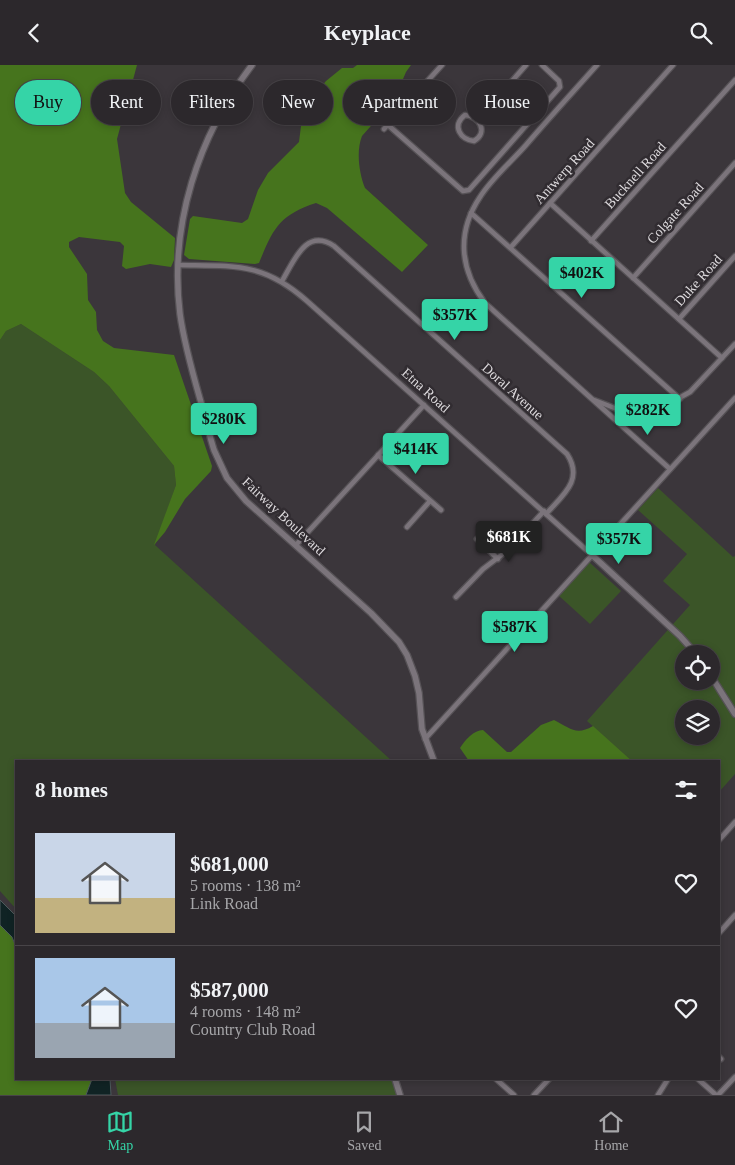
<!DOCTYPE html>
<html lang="en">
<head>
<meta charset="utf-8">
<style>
	body { margin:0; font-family:"Times New Roman",serif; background:#343034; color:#f1f3f6; height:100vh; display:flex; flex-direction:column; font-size:19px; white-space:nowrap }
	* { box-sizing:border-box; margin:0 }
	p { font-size:16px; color:#a6a6a9 }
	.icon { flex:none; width:28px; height:28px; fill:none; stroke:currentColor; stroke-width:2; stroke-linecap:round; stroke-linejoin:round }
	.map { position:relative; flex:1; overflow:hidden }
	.sheet { position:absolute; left:15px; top:695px; width:705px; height:320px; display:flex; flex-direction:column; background:#2c282c; border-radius:0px; box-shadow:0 2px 8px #0003,0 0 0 1px #484448 }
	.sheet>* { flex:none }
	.banner { position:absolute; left:15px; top:15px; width:705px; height:45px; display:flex; gap:10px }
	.tools { position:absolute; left:675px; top:580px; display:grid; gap:10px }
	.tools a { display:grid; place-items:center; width:45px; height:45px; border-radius:50%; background:#2c282c; box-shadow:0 2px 8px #0003,0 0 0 1px #484448; font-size:25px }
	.price { position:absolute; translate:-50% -42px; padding:0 11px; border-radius:5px; background:#35d4a7; color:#111; font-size:16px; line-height:32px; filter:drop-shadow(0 1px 2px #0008) }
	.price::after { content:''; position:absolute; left:50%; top:30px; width:15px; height:11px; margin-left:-8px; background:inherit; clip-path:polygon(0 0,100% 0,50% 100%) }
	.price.active { background:#222; color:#fff }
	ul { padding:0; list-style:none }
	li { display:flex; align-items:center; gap:15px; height:125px; padding:0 20px }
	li+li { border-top:1px solid #484448 }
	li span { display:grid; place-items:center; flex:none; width:140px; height:100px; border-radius:0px; color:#555 }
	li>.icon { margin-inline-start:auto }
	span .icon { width:60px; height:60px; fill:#fffc; stroke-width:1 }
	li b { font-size:21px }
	h2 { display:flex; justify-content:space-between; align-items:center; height:60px; padding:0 20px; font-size:21px }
	.chip { padding:0 18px; border-radius:22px; background:#2c282c; box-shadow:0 2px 8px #0003,0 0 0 1px #484448; font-size:18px; line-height:45px }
	.chip.active { background:#35d4a7; color:#111 }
	header { display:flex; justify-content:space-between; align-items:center; height:65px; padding:0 20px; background:#2c282c; font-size:22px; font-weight:600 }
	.dock { display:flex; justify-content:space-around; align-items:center; height:70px; border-top:1px solid #484448; background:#2c282c; font-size:14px; color:#a6a6a9 }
	.dock a { display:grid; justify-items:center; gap:2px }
	.dock .active { color:#35d4a7 }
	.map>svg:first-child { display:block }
</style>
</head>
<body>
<header><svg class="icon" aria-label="back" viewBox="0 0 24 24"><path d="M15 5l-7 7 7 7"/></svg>Keyplace<svg class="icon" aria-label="search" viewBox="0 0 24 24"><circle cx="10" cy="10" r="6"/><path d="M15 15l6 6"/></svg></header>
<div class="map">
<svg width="735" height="1030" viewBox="0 0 735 1030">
	<rect width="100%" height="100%" fill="#3b363b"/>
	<g fill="#3b5528" fill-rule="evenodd">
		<polygon points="21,259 94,307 109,321 174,401 176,420 155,480 392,696 16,696 16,844 0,826 0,275 6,266"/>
		<path d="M658,423L733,492L735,491V709L719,727V696H632L587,656L690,540L663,516L687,489L638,445ZM684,589H711V616H684ZM684,644H711V671H684Z"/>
		<polygon points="589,497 621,526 590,559 558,530"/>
		<polygon points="115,1014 392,1014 397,1030 118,1030"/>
	</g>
	<g fill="#46741d">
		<polygon points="0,0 137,0 117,74 125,128 131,137 175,173 174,195 171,202 150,199 126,204 122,201 124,181 120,177 79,172 69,177 69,182 87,209 88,235 96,247 97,265 103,276 114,283 174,290 212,401 211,406 185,434 165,467 154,480 176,420 174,401 109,321 94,307 21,259 6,266 0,275"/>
		<path d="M357,0H411L406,7L394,35L362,71C356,86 359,108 365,123L428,180L402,207L327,143L316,138C279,150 273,164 259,198L255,199L189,194L184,190L190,154L193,151L242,158L248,154L258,125L268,108L299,77L302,53L308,37L326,16L342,3H353Z"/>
		<path d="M554,655C570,663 576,671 593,661L632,696H469L460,683C465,675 474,665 483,665L507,687H511L541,660Z"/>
		<polygon points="0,860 12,872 16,882 16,1014 92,1014 86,1030 0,1030"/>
	</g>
	<g fill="#102324" stroke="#4e5a5c">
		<polygon points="0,835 16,851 16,882 12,872 0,860"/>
		<polygon points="92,1014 110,1014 111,1030 86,1030"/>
	</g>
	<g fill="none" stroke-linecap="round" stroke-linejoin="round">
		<defs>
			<g id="minor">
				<path d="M597,0C573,27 549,53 526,80C511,97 492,113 480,132C456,168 460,205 485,238L670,404"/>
				<path d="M465,50C479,51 489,67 474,76C461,75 451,61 465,50Z"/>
				<polyline points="478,55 526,0"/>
				<polyline points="388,60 463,126 469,125 560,22 559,16 542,0"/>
				<polyline points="384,64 442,0"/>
				<polyline points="550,138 722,293"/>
				<polyline points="471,148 680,334"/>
				<polyline points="591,176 735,15"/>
				<polyline points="511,182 673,0"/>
				<path d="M179,200C234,201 263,197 307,236L592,490"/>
				<polyline points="633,213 735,98"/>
				<path d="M282,216C294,196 306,162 334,181L567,389C584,415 563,430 546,449"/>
				<polyline points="679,254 735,191"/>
				<polyline points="594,335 617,344 636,346 661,343 690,327 735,279"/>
				<polyline points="378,390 441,445"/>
				<polyline points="407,462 430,436"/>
				<polyline points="477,474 498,494"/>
				<polyline points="296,480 424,340"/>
				<polyline points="456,532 483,504 508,485 544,446"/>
				<polyline points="425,674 735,333"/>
				<polyline points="719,775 735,757"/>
				<polyline points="719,868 735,850"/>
				<polyline points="719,992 721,994"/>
				<polyline points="496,1014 514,1030"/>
				<polyline points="698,1014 716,1030"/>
				<polyline points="534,1030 549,1014"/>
				<polyline points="658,1030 668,1014"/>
				<polyline points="718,1030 735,1012"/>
			</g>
			<g id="tertiary">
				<path d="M252,0C198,71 169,160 180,249C184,278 192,306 200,334C205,351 209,369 214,385L227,413L246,436L371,548L399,577L407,590L415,611L419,628L422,664L434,696"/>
				<polyline points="592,490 680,571 696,589"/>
				<polyline points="711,611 735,649"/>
				<polyline points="395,1014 400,1030"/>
			</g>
		</defs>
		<use href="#minor" stroke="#565256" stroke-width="7"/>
		<use href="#tertiary" stroke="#565256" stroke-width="8"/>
		<use href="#minor" stroke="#7b747b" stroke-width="4.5"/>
		<use href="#tertiary" stroke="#7b747b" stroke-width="5.5"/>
	</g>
	<g text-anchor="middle" stroke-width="5" stroke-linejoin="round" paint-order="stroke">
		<g font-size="14" fill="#dddadd" stroke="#312c31">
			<text transform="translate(564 106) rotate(-48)" y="5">Antwerp Road</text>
			<text transform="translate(635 110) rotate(-48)" y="5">Bucknell Road</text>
			<text transform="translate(675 148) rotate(-48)" y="5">Colgate Road</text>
			<text transform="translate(698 215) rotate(-48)" y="5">Duke Road</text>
			<text transform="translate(426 325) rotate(42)" y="5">Etna Road</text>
			<text transform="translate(513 326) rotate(42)" y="5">Doral Avenue</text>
			<text transform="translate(284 451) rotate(43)" y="5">Fairway Boulevard</text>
		</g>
	</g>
</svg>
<div class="tools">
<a><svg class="icon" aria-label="locate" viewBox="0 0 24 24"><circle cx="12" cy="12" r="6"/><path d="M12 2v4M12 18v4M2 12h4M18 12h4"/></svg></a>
<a><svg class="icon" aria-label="layers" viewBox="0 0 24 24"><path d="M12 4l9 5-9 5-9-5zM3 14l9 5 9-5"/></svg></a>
</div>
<b class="price" style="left:582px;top:234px">$402K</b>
<b class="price" style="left:455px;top:276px">$357K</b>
<b class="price" style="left:648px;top:371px">$282K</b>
<b class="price" style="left:224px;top:380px">$280K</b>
<b class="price" style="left:416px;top:410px">$414K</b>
<b class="price active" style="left:509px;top:498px">$681K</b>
<b class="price" style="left:619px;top:500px">$357K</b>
<b class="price" style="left:515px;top:588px">$587K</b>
<div class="banner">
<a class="chip active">Buy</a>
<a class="chip">Rent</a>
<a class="chip">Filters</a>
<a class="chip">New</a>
<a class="chip">Apartment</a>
<a class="chip">House</a>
</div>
<section class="sheet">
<h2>8 homes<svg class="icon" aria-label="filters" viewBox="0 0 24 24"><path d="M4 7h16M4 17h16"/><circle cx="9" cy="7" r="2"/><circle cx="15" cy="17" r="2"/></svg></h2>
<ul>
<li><span style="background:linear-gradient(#c9d6e8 65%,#c2b280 0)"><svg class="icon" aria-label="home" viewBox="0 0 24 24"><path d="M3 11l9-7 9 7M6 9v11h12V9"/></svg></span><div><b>$681,000</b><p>5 rooms · 138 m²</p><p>Link Road</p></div><svg class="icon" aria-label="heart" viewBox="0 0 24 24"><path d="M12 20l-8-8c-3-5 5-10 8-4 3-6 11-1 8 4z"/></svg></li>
<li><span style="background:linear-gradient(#a9c7e8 65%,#9aa5b1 0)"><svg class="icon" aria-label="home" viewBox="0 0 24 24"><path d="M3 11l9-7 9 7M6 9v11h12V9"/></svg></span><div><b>$587,000</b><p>4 rooms · 148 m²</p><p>Country Club Road</p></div><svg class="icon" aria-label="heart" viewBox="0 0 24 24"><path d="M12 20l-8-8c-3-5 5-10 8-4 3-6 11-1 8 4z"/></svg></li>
</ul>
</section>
</div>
<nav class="dock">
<a class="active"><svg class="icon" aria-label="map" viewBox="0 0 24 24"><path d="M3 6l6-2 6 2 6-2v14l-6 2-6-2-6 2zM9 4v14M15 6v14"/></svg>Map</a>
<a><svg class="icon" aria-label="saved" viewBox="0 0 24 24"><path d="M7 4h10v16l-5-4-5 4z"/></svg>Saved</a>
<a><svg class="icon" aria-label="home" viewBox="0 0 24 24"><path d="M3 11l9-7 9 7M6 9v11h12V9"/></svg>Home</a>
</nav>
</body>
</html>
